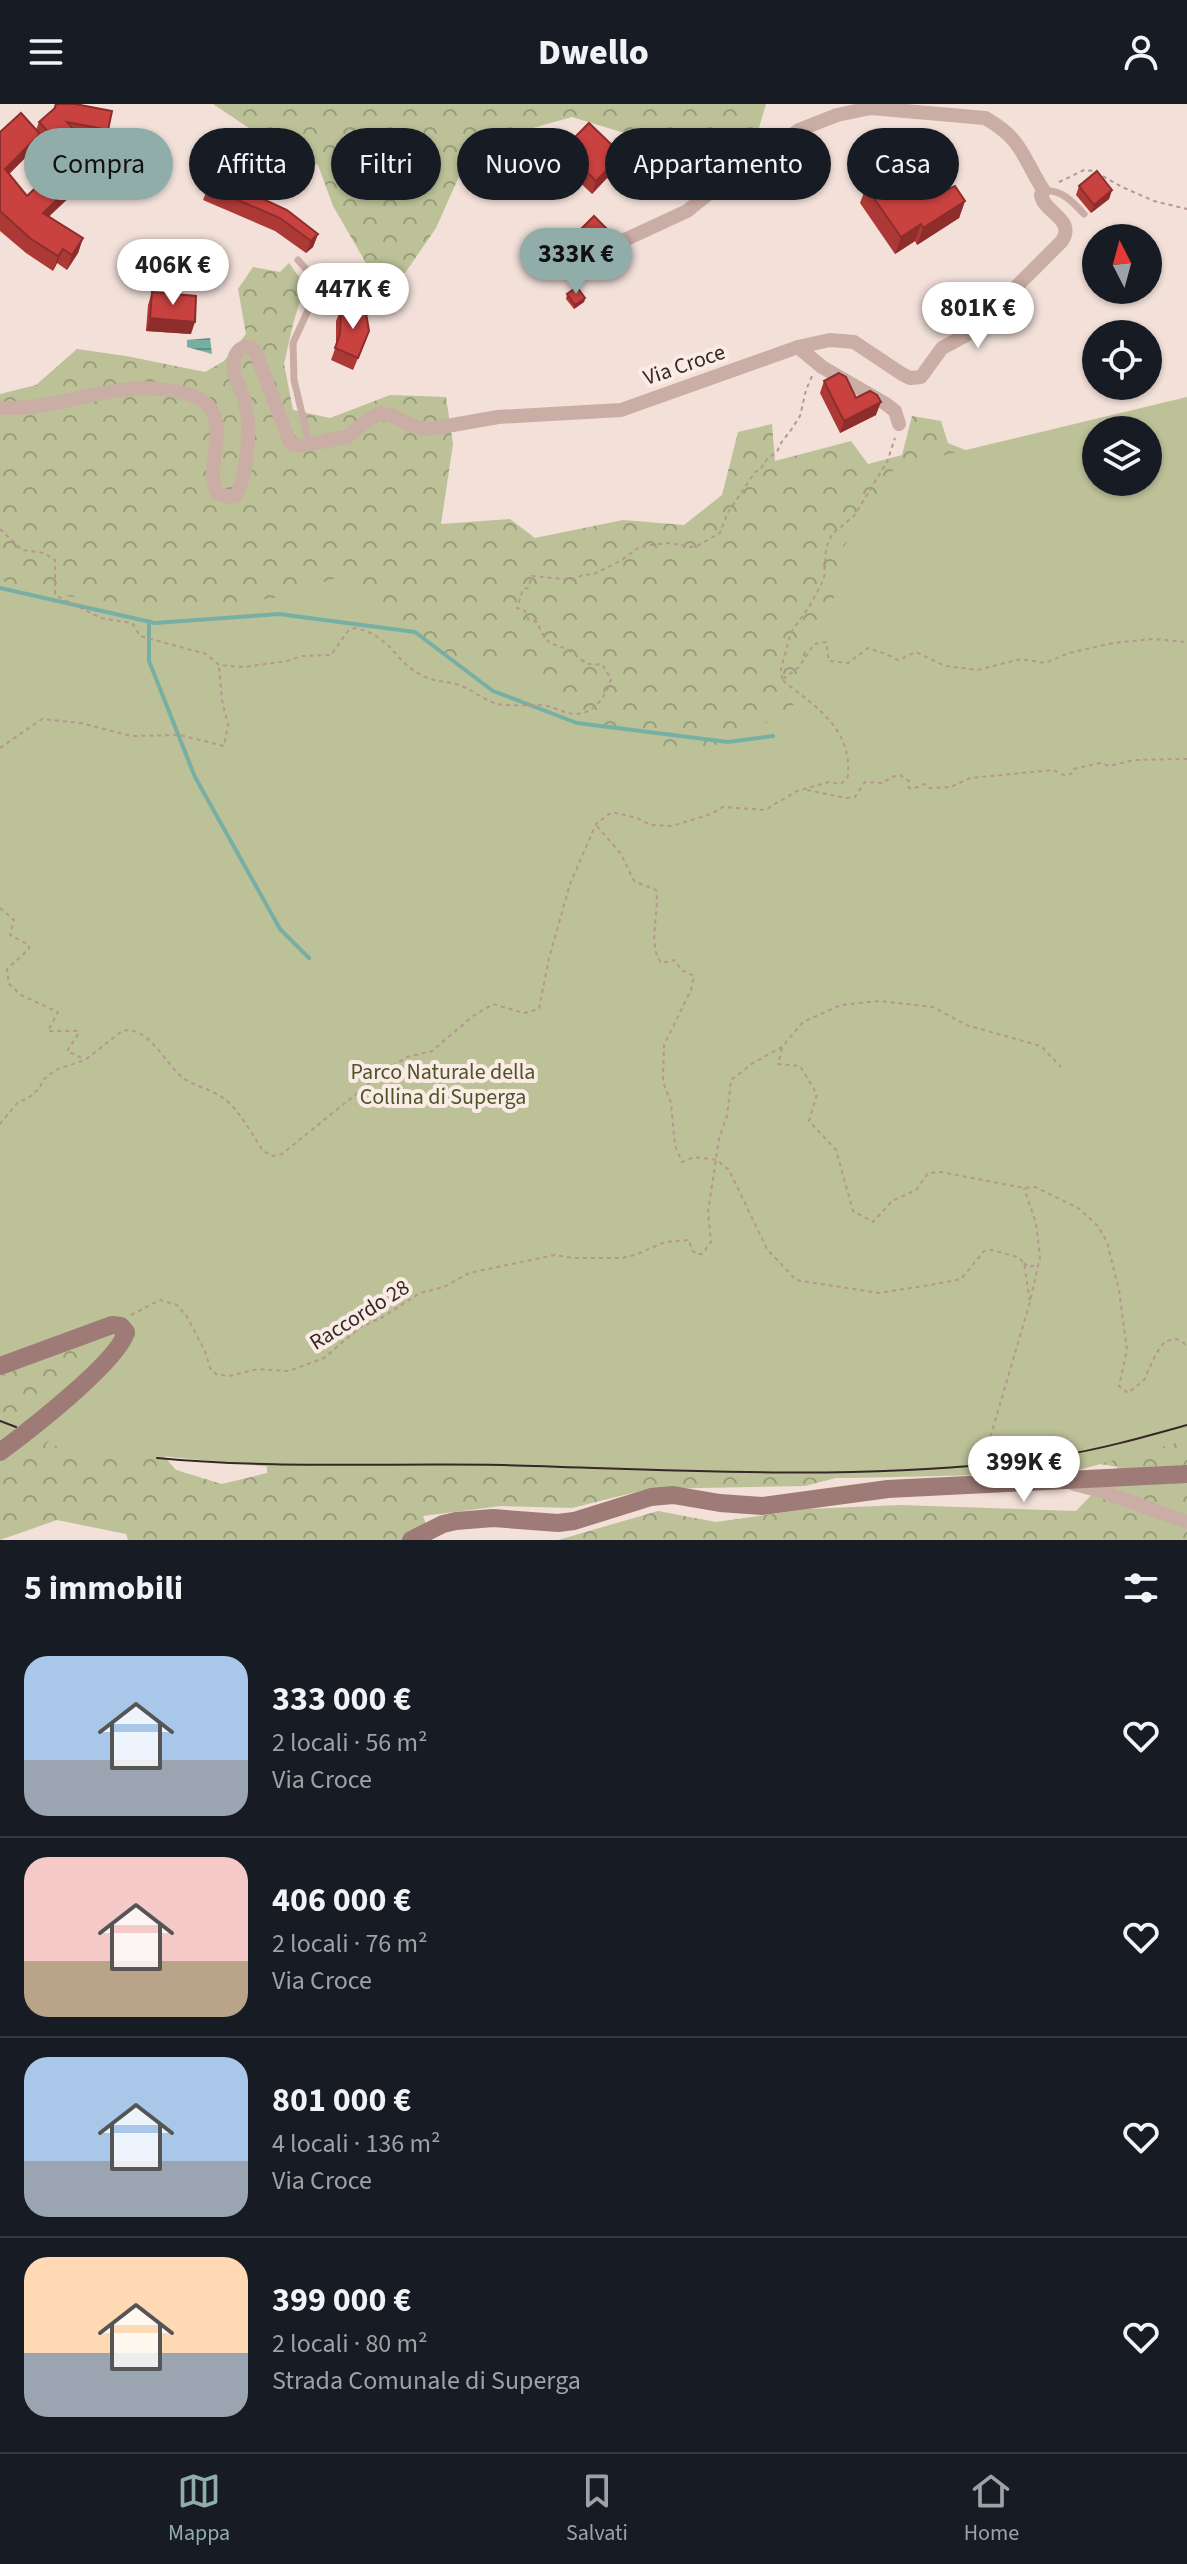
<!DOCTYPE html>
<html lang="it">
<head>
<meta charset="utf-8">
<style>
	body { margin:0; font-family:"Source Sans 3",sans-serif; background:#242831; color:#f1f3f6; height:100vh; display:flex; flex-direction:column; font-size:30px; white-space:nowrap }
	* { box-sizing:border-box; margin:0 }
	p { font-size:26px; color:#9ea1a6 }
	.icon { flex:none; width:44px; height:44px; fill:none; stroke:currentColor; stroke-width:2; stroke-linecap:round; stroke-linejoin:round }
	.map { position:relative; height:1436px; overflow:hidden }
	.sheet { display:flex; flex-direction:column; background:#171b24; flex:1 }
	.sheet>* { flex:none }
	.hud { position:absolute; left:24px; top:24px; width:1140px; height:72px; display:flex; gap:16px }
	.needle { width:52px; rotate:354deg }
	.tools { position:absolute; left:1082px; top:120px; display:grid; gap:16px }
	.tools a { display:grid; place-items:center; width:80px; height:80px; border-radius:50%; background:#171b24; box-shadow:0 2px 6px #0004; font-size:40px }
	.price { position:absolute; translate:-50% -68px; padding:0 18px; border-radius:28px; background:#fff; color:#222; font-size:26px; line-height:52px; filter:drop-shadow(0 2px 4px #0008) }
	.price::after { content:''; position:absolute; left:50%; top:48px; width:24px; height:18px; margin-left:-12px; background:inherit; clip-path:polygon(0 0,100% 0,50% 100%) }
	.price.selected { background:#91adaa; color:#111 }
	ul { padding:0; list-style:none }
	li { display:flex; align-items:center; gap:24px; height:200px; padding:0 24px }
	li+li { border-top:2px solid #363941 }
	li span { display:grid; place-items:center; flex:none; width:224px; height:160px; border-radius:24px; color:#555 }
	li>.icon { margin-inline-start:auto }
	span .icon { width:96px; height:96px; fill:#fffc; stroke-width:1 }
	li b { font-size:34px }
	h2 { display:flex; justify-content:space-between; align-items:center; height:96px; padding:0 24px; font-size:34px }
	.pill { padding:0 28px; border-radius:36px; background:#171b24; box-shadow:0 2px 6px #0004; font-size:28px; line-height:72px }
	.pill.selected { background:#91adaa; color:#111 }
	header { display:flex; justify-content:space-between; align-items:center; height:104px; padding:0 24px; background:#171b24; font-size:36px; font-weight:800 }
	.tabs { display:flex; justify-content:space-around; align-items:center; height:112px; border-top:2px solid #363941; background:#171b24; font-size:22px; color:#9ea1a6 }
	.tabs a { display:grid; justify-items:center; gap:4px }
	.tabs .selected { color:#91adaa }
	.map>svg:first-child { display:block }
</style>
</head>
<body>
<header><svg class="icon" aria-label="menu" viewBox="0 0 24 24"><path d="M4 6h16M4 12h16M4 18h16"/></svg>Dwello<svg class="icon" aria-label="person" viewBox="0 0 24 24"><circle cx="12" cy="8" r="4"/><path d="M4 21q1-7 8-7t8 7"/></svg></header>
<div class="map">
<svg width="1187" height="1436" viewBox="0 0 1187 1436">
	<defs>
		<pattern id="forest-crowns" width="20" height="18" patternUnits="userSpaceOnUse" patternTransform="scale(2)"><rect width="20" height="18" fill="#bcc198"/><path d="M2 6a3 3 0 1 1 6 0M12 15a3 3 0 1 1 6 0" fill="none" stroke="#9a9d7c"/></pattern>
		<pattern id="water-rules" width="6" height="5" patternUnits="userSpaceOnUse" patternTransform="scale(2)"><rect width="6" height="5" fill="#77afa5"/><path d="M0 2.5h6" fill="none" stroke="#628e86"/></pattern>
	</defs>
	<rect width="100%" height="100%" fill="#f2e0d9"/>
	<g fill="url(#forest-crowns)" fill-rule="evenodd">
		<polygon points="213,0 766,0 758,27 677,87 634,32 572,13 473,41 436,124 405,169 370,166 333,102 318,61 279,44"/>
		<path d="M289,159L305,181L293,220L284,260L293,306L330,314L390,291L446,293L453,340L441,420L510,415L535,434L623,416L684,421L722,391L738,328L772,320L775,357L851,337L868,360L902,351L912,312L941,317L948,339L995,358L1096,378H1187V1436H558L658,1407L716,1418L807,1405L901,1401L1076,1407L1118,1363L1032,1349L923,1351L805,1382L648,1385L572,1404L501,1402L423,1412L432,1436H128L126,1430L57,1416L0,1436V290L36,281L77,245L126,252L205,268L224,257L246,230L238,185L253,163L280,168ZM267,1333V1369L222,1380L176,1366L151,1337Z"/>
	</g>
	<path fill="#bcc198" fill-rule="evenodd" d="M1187,293V1336L1068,1369L850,1374L325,1368L45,1341L119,1261L139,1225C112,1215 33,1259 4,1271L0,1270V476L35,488L174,506L274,494L342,472L377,495L441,552L517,562L597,621L675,650L728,638L768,618L796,599L808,535L833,505L838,452L895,363ZM1096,326H1148V378H1096Z"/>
	<polygon fill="url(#water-rules)" points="210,234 212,250 187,243 187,236"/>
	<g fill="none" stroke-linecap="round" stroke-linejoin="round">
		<g stroke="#77afa5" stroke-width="4">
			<polyline points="0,484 155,519 279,510 415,528 493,587 577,619 728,638 773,632"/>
			<polyline points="149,517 149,557 195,673 280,825 309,854"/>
		</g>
		<g stroke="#b6978f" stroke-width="2" stroke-dasharray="4 4" stroke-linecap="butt">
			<polyline points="1059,78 1084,66 1094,67 1122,83 1154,97 1187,105"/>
			<path d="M0,425L22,446L44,449L55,456V491L101,514L132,519L140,532L206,550L219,561L244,563L287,557L302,552L331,551L348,527L355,524C392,532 393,557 423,572C434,578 447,577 459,581C472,585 483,596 497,600C501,602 532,601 539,601C556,601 568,615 586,608C600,602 607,588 611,575L602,560C587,562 586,559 574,550C554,535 550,549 537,518L528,515L525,507L517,504L523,485L528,484L532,472L572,476L585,470L592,471L620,457L641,442L670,439L690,443L697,442L720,429L727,410L755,368L760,366L767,355L777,348L781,339L791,326L800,312L806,286L812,272"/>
			<polyline points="782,575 781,565 791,528 809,503 824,475 826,444 832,430 854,412 887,358 895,334"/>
			<polyline points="783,575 799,563 814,540 826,538 829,557 848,559 868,544 886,550 898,556 916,548 945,562 977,566 1021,555 1045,559 1069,549 1113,539 1153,535 1187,538"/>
			<polyline points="0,644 42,615 81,619 131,632 180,631 224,642 228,621 222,596 219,561"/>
			<polyline points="807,686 846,694 855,693 865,678 883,679 891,673 900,671 909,677 909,684 913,685 924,680 929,684 951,683 970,674 1053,666 1064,671 1071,670 1073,665 1100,659 1109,662 1134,656 1187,655"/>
			<path d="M597,722L621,750L634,777L656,786C660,810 647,838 661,859L675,856L681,866L694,872L691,886L664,941L663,978L671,999L675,1042L682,1058L694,1053L717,1056L729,1066L767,1145L796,1176L879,1189L936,1180L961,1175L984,1147L991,1146L1018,1153L1024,1159L1030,1198"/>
			<polyline points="0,804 14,816 10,831 29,841 29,845 7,865 9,880 21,891 58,908 48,927 77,927 79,929 67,947 84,955"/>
			<polyline points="782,944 778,960 800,962 817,990 809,1017 836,1046 853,1107 873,1118 892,1097 916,1086 928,1069 940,1068 1024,1084 1035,1083 1078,1104 1098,1122 1107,1138 1119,1186 1127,1246 1119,1282 1128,1289 1144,1276 1156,1250 1165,1237 1176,1235 1184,1239 1187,1244"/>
			<path d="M0,1020L18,998L27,995L39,985L43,976L55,966L85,956L122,927C148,920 166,961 183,974C196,983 215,986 227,997C240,1008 254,1033 263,1047L272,1052L282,1050L382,969L407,953L432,947L473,912L493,900L524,909L539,905L549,854L570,780L596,720L612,708L637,714L651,721L672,722L711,710L723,703L765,706L797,687L829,678L841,680L848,672C852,624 816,603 782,576"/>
			<polyline points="1024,1159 1028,1163 1036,1161"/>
			<polyline points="131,1211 160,1196 177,1201 187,1213 205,1247 210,1264 216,1270 229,1272 258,1265 289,1267 324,1254 359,1224 383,1213 420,1189 444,1183 469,1169 555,1151 573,1154 622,1154 635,1151 665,1138 689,1136 692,1146 696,1150 702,1150 711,1138 708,1108 719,1035 727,1012 731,976 753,959 782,943 803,918 841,901 879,897 933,903 966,921 1041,942 1061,963"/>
			<polyline points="984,1364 985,1351 1030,1198 1040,1153 1036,1119 1024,1084"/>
		</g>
		<g stroke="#caada4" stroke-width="7">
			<path d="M1044,87C1061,85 1073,98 1084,110"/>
			<polyline points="298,156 313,173 315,191 293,239 294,276 309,339"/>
		</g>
		<g stroke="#caada4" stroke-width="14">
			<polyline points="798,243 822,263 886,300 895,307 899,320"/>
			<path d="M0,304C10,304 21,304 31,303C87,296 125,275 184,289C194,292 204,295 210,304C228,329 204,363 217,389L227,393L236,391C248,372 251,319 245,298C242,285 231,270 234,256C236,246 242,242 251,243L256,249L287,331L291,340L300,342L347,333L369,315L381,309L393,312L412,322L430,325L498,313L621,306L798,243L830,236L854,238L902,270L910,274L921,273L942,244L970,229L1062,137C1076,115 1044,109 1041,91L1044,87C1022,53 1023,35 985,14L871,4L837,11L799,26L734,69L687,107L618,139"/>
			<polyline points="1074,1380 1101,1387 1187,1418"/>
		</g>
		<g stroke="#9e7b76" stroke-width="18">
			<path d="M0,1262L112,1221L121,1222L126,1228C119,1257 27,1328 0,1348"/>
			<polyline points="411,1436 443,1420 456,1417 493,1414 558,1419 574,1417 651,1393 673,1391 720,1399 762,1402 888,1385 1187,1370"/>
		</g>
		<g stroke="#352826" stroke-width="2">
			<polyline points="0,1317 16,1323"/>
			<path d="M157,1354C272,1365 387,1359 502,1361C687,1366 874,1379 1058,1352C1102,1345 1144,1333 1187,1321"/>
		</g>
	</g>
	<g fill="#ad3936" fill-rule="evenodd">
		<path d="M55,0H75L108,26L103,40L84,37L95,69L49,112L83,134L78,149L67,166L57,159L53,167L26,149L0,127V28L36,26L39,18L53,6ZM37,37L60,61L27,92L9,70L35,44Z"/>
		<polygon points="589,19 631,77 621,87 607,74 592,90 570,69 575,56 567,49 572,36"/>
		<polygon points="212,73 263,95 318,130 313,143 306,149 275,127 203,96"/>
		<polygon points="927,81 940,89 965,97 959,114 917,141 915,137 895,150 860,99 866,83 893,83"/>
		<polygon points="1079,82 1112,86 1109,95 1091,109 1076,91"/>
		<polygon points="607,125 604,133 587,150 574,137 577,129"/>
		<polygon points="152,188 191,230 146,227 148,201"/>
		<polygon points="567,190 585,194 584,198 574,205 566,195"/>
		<polygon points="341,205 364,240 353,266 331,256 336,242 336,217"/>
		<polygon points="824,277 856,294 876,311 840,329 820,289"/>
	</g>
	<g fill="#8d2e2c">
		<polygon points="40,30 35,44 0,79 5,65"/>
		<polygon points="100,55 95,69 38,123 43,109"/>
		<polygon points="612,61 607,74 592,90 596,77"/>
		<polygon points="636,64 631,77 621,87 626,75"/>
		<polygon points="1112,86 1109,95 1091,109 1094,101"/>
		<polygon points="965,97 959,114 917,141 923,124"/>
		<polygon points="921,120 915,137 895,150 901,133"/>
		<polygon points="607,125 604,133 587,150 590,142"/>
		<polygon points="318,130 313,143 306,149 311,137"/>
		<polygon points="83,134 78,149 67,166 72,151"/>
		<polygon points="63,145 57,159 53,167 58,152"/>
		<polygon points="585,194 584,198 574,205 575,201"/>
		<polygon points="150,214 195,218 191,230 146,227"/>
		<polygon points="881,298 876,311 840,329 844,317"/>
	</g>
	<g fill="#c9423f" stroke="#8d2e2c" stroke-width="2">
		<polygon points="56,0 75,0 112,7 108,26 67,18 100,55 43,109 83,134 72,151 63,145 58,152 31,135 0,107 0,28 21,9 40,30 5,65 27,92 70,51 39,18 55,4"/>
		<polygon points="589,19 636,64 626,75 612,61 596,77 575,56 583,48 572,36"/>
		<polygon points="225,65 251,74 249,82 265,88 263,95 287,106 318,130 311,137 280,114 207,83 212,73 221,75"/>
		<polygon points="1097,67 1112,86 1094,101 1079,82"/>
		<polygon points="885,70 893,83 910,72 921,72 927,81 932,77 940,89 955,82 965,97 923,124 921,120 901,133 866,83"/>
		<polygon points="594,112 607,125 590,142 577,129"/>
		<polygon points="577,183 585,194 575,201 567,190"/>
		<polygon points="152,188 196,192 195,218 150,214"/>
		<polygon points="365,203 369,227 358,254 335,244 340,230 341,205"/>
		<polygon points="839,269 846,273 856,294 870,287 877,291 881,298 844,317 824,277"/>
	</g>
	<g text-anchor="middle" stroke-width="8" stroke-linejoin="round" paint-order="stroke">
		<g font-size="22" fill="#352826" stroke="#faebe5">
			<text transform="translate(684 260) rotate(-19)" y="8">Via Croce</text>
			<text transform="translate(359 1210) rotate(-32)" y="8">Raccordo 28</text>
		</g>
		<g font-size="22" fill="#4e5429" stroke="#faebe5">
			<text x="443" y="975">Parco Naturale della<tspan x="443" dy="25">Collina di Superga</tspan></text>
		</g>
	</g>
</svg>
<div class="tools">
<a><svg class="needle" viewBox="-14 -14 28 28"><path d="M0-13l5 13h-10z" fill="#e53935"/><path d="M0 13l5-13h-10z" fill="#9ea1a6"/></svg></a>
<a><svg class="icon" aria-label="locate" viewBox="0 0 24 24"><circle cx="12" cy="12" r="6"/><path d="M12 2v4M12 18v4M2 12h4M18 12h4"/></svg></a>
<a><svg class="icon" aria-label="layers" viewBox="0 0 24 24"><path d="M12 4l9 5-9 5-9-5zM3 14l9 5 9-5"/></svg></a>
</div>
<b class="price selected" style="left:576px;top:192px">333K €</b>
<b class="price" style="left:173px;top:203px">406K €</b>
<b class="price" style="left:353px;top:227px">447K €</b>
<b class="price" style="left:978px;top:246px">801K €</b>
<b class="price" style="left:1024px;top:1400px">399K €</b>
<div class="hud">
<a class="pill selected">Compra</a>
<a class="pill">Affitta</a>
<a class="pill">Filtri</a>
<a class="pill">Nuovo</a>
<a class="pill">Appartamento</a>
<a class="pill">Casa</a>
</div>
</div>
<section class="sheet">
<h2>5 immobili<svg class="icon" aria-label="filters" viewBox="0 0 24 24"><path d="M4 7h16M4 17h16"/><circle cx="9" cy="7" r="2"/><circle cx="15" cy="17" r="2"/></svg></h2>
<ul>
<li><span style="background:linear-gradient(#a9c7e8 65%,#9aa5b1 0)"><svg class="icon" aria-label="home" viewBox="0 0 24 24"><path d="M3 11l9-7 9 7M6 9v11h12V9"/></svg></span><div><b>333 000 €</b><p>2 locali · 56 m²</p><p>Via Croce</p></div><svg class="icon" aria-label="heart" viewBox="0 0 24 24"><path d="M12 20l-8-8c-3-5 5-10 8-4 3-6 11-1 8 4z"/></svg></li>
<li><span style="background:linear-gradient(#f6c9c9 65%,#b9a48a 0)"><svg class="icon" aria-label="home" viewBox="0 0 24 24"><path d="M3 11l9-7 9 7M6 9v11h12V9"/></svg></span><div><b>406 000 €</b><p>2 locali · 76 m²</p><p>Via Croce</p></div><svg class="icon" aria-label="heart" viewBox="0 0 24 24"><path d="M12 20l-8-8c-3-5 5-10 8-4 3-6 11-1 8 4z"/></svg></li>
<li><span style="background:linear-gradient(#a9c7e8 65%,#9aa5b1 0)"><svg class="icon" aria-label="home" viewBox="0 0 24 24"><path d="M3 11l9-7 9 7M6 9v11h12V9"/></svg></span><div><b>801 000 €</b><p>4 locali · 136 m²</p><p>Via Croce</p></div><svg class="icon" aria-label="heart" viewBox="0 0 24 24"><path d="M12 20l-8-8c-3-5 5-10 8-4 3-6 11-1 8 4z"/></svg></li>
<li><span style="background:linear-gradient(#ffd9b3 60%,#9aa5b1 0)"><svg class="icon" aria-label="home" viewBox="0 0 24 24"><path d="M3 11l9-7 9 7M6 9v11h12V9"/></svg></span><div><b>399 000 €</b><p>2 locali · 80 m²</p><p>Strada Comunale di Superga</p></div><svg class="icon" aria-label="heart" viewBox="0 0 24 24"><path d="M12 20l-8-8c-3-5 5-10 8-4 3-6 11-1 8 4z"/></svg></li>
</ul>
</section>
<nav class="tabs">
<a class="selected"><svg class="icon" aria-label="map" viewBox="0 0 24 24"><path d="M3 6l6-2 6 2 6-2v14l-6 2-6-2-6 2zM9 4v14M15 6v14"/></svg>Mappa</a>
<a><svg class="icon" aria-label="saved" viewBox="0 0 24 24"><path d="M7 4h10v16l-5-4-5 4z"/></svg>Salvati</a>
<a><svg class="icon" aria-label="home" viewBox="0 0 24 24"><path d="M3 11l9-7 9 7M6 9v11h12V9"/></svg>Home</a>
</nav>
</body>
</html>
